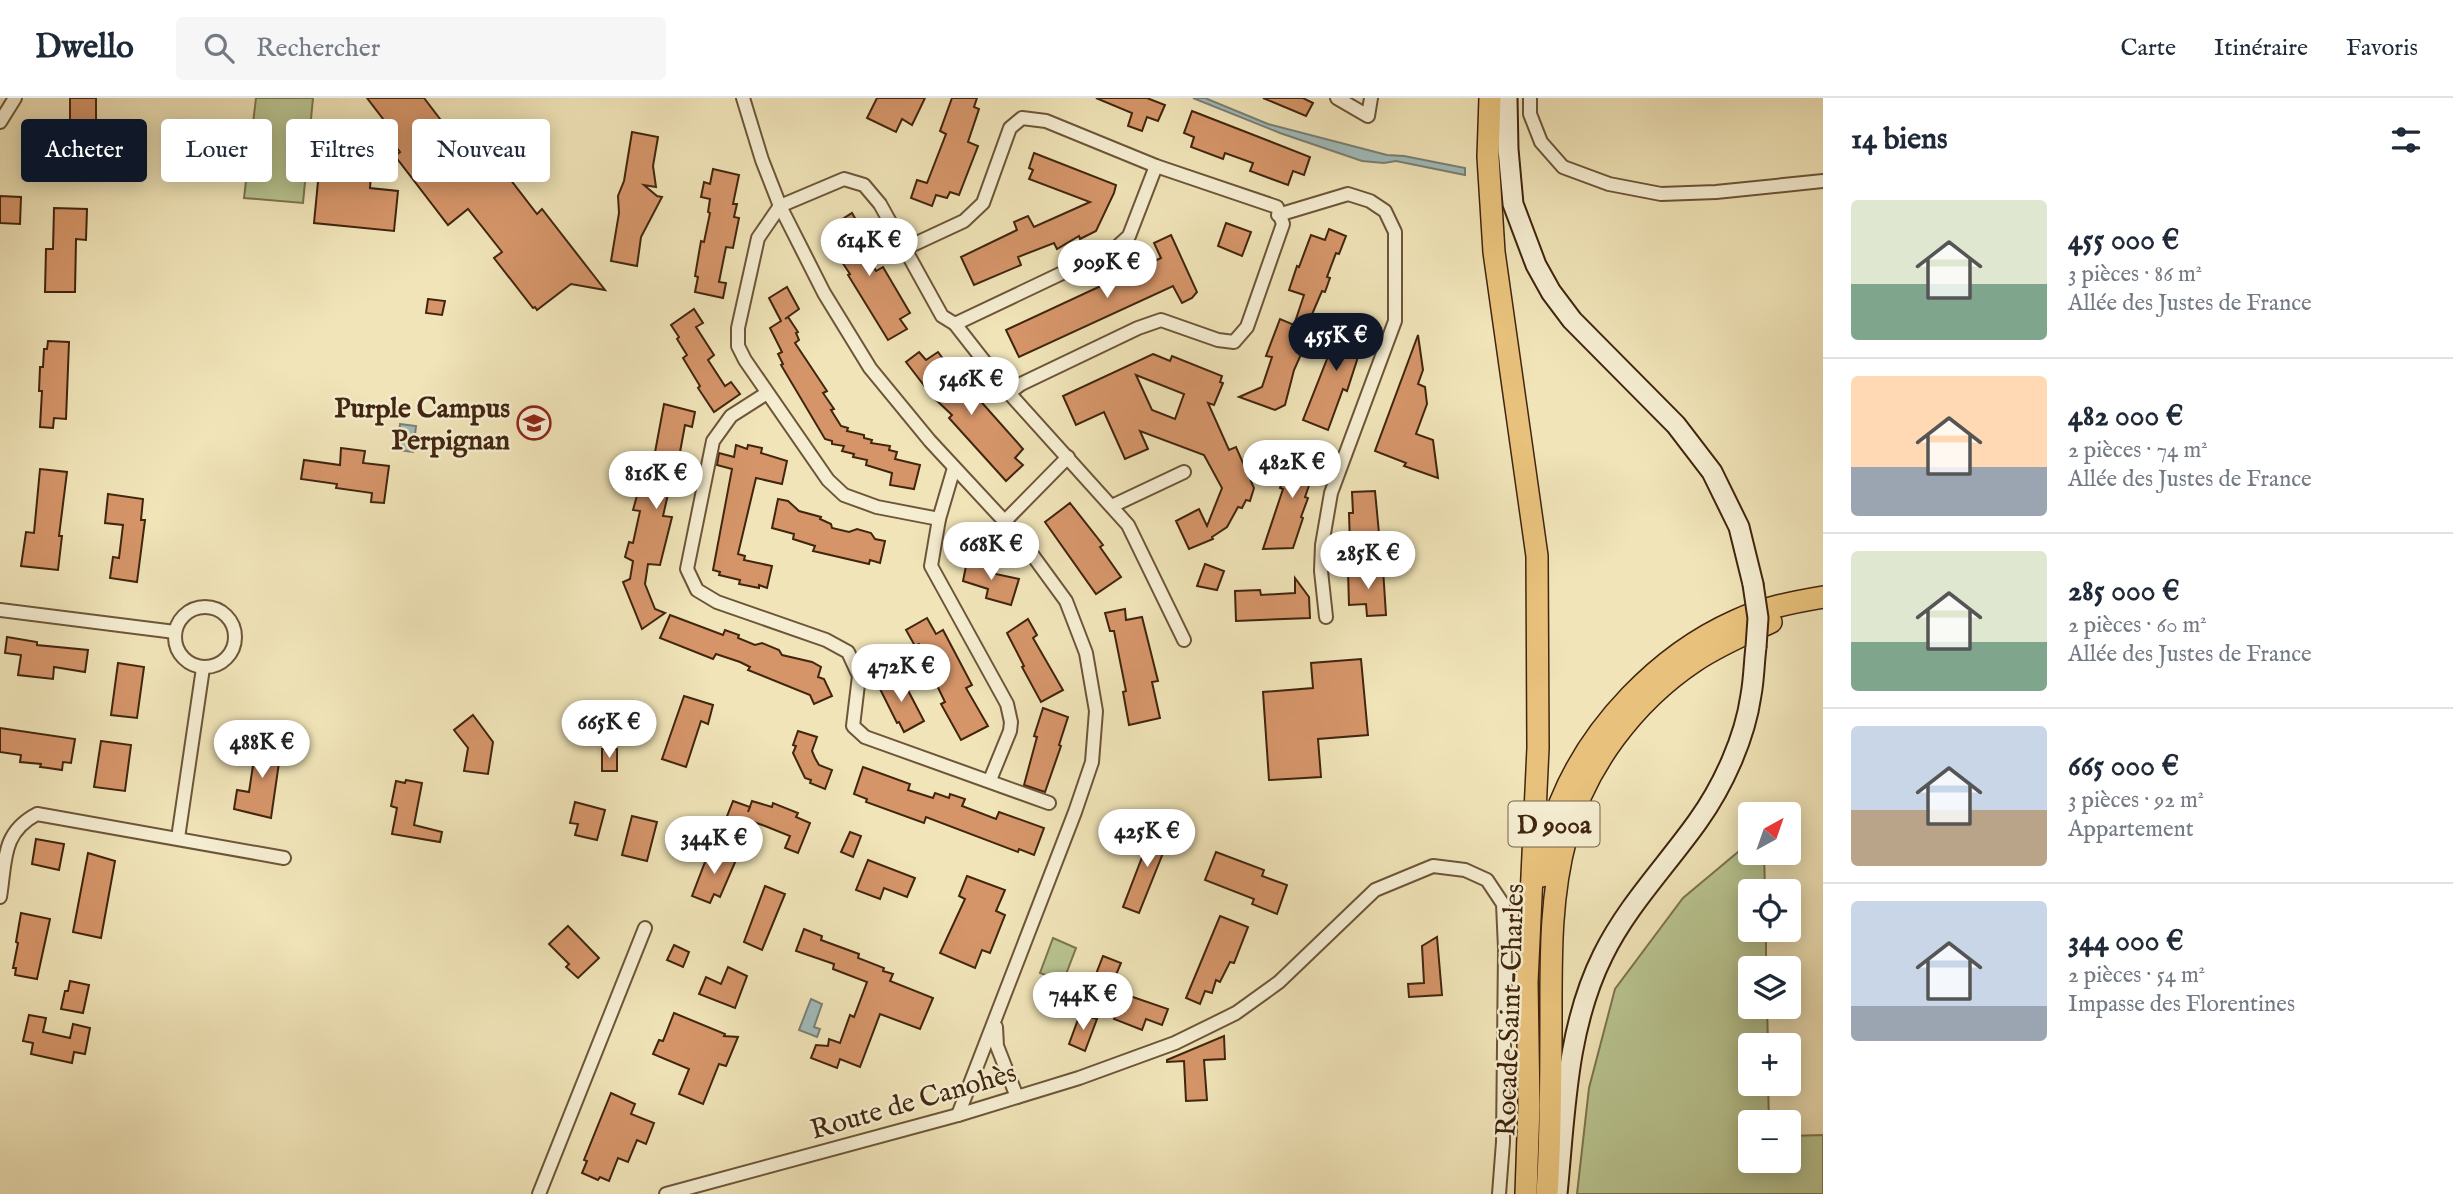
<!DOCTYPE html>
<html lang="fr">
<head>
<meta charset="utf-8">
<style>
	body { margin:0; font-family:"IM FELL English",serif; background:#f6f6f7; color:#1f2937; height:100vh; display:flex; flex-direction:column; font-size:26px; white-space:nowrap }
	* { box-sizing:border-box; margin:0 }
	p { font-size:23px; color:#747a83 }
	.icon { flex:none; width:38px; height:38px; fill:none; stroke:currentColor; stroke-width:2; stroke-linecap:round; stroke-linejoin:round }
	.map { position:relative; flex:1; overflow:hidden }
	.details { display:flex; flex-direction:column; background:#fff; width:630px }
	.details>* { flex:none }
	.banner { position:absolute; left:21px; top:21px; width:665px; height:63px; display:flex; gap:14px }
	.needle { width:46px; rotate:40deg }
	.controls { position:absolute; left:1738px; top:704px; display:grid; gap:14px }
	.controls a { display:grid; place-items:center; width:63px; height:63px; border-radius:7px; background:#fff; box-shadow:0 4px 18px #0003; font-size:35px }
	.price { position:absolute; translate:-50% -60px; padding:0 16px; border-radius:24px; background:#fff; color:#222; font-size:23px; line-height:46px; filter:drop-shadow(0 2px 4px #0008) }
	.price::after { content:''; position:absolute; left:50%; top:42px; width:21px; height:16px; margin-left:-10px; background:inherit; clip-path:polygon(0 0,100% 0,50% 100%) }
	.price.current { background:#111827; color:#fff }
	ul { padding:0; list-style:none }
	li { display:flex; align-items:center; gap:21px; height:175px; padding:0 28px }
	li+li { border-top:2px solid #e0e1e3 }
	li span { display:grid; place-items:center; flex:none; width:196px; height:140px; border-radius:7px; color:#555 }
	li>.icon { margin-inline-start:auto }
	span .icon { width:84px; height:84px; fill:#fffc; stroke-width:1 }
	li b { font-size:30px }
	h2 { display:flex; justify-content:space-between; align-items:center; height:84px; padding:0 28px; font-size:30px }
	.pill { padding:0 24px; border-radius:7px; background:#fff; box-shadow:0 4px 18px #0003; font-size:24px; line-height:63px }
	.pill.current { background:#111827; color:#fff }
	header { display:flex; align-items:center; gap:42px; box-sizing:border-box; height:98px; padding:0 35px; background:#fff; border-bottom:2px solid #e0e1e3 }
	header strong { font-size:33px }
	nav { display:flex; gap:38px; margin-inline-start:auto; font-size:24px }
	.search { width:490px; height:63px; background:#f6f6f7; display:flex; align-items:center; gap:18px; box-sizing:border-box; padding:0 24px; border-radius:7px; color:#747a83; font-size:26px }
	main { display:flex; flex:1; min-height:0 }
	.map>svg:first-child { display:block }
</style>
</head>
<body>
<header>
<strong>Dwello</strong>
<div class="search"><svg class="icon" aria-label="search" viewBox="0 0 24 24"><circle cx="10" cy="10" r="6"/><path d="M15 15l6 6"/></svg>Rechercher</div>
<nav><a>Carte</a><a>Itinéraire</a><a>Favoris</a></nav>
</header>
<main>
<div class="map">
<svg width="1823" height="1096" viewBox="0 0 1823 1096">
	<rect width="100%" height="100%" fill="#f0e4b8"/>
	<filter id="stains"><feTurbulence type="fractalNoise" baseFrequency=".00286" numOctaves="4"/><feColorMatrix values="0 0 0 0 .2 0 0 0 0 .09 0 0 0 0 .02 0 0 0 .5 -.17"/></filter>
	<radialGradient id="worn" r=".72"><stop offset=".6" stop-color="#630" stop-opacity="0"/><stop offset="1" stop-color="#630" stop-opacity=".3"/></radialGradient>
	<g fill="#b8c490" stroke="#7c744f" stroke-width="2">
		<polygon points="256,0 313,0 303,105 244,100"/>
		<polygon points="1750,744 1750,754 1764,754 1765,793 1750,793 1750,831 1766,831 1766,870 1750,870 1750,908 1767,908 1768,947 1750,947 1750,985 1768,985 1769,1024 1750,1024 1750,1062 1788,1062 1789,1038 1823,1037 1823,1096 1577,1096 1589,990 1615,891 1683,800"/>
		<polygon points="1053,840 1076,850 1063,884 1040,875"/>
	</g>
	<g fill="#a0bbba" stroke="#7a7f75" stroke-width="2">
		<polygon points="1193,0 1205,0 1268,26 1387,57 1404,58 1465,70 1465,77 1396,63 1384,65 1362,63 1280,35"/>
		<polygon points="400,326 416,328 413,354 397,352"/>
		<polygon points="811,901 822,906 814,929 820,931 817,939 799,932"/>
	</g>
	<g fill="#d59569" stroke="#41250e" stroke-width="2" fill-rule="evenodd">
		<polygon points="70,0 96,0 96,69 66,69 65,59 48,59 48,39 70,38"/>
		<polygon points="367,0 424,0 469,59 486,50 537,116 542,111 605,192 571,186 537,212 535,209 533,210 494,160 502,154 468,111 448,127 395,58 400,54 388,38 393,34"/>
		<polygon points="877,0 925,0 912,27 902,21 896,34 867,20"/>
		<polygon points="952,0 977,0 974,9 979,11 968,44 978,48 959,97 950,94 947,100 936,97 932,108 911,100 917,82 927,85 946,36 940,33"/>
		<polygon points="1096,0 1147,0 1165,7 1158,23 1147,19 1142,33 1128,28 1132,15"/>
		<polygon points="1263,0 1303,0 1313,5 1306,18"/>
		<polygon points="1192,13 1310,59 1304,77 1293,73 1288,87 1250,73 1253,65 1225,55 1223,61 1191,49 1194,39 1184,35"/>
		<polygon points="632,34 658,39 653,68 656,89 644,87 657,98 662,99 641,139 637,168 611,163 619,115 618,98 624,83"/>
		<polygon points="322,42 367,47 365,65 372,65 370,90 398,93 394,133 314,125"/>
		<polygon points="1034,55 1116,87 1114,95 1096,133 1080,141 1079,138 1057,151 1054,145 1018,159 1021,167 974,187 961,159 1017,132 1014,124 1028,118 1034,129 1090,104 1029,81 1033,72 1029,70"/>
		<polygon points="713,71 739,77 733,106 737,106 734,119 739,120 733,150 726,149 719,184 726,185 723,200 695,194 698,179 695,178 701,143 704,144 710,115 708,114 710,101 701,99 704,84 710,86"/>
		<polygon points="0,98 21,99 20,126 0,125"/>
		<polygon points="54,110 87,111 86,142 76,141 75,194 45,194 46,151 53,151"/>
		<polygon points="852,115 869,144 862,148 876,173 883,169 910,215 900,221 907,231 888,242 848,177 850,176 836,155 840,152 827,131"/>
		<polygon points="1226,125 1251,134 1242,158 1218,148"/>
		<polygon points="1329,131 1346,138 1339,156 1336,155 1327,179 1330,180 1325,194 1322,193 1310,221 1316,223 1294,272 1285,307 1275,312 1239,299 1262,289 1272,259 1266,258 1280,221 1294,227 1304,197 1289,192 1297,168 1299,169 1311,137 1325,142"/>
		<polygon points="1171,137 1197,194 1192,200 1182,205 1173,188 1019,259 1006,232 1161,160 1154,145"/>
		<polygon points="787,189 799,211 785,221 788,219 798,234 796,235 799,242 795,245 827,293 823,295 834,311 831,312 841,328 848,330 847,333 864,337 864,340 872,342 871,345 890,348 889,352 897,354 895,361 920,367 914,391 890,387 892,375 866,367 867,362 853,359 854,356 842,353 844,348 832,346 832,343 825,341 781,267 783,266 778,256 782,254 770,230 781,223 769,200"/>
		<polygon points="428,201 445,203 442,217 426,215"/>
		<polygon points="694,211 703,225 696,229 714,257 708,262 725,288 731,284 740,296 714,314 698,290 700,288 683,260 687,257 677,241 679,239 671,227"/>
		<polygon points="1344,218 1368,228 1347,293 1343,291 1328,332 1303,322"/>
		<polygon points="1418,237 1423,272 1418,286 1425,289 1427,306 1416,336 1433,342 1438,380 1404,368 1406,365 1375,353"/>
		<polygon points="48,243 69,244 66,321 54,320 53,330 40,329 42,293 39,293 40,269 43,269 44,251 47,251"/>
		<polygon points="919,254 926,262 938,254 947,266 935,275 956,300 968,289 1023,351 1015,360 1023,367 1006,383 949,320 952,317 933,299 906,264"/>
		<path d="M1153,256L1170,263L1172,258L1222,278L1220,284L1223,285L1214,307L1208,305L1229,352L1236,349L1254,390L1250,403L1246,402L1242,410L1238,409L1227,429L1212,439L1213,441L1189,451L1176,423L1199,411L1207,428L1222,390L1204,357L1140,333L1148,351L1125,361L1104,314L1076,327L1063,298ZM1136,277L1184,296L1175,321L1152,312Z"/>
		<polygon points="664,306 695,314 692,329 685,327 680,354 685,355 678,385 671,383 663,418 672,419 660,467 648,466 645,486 655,511 665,515 642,531 623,484 630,481 633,463 625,459 629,444 633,445 640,413 633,412 638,394 643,395 646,380 650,381"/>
		<polygon points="736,347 747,351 748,347 762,350 761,355 787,363 782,386 756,380 738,456 745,458 744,462 772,468 767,490 759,487 759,490 739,486 740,482 719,477 720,474 713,472 732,371 717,367 719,355 734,359"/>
		<polygon points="1296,347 1320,356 1305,399 1308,400 1301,419 1303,420 1293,450 1263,451 1283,391 1280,390"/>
		<polygon points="341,350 365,353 363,365 389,368 384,405 371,404 372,395 336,390 337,386 301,381 304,362 340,367"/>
		<polygon points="40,371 67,374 59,438 62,438 58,472 21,468 26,434 34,435"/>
		<polygon points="1375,393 1380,446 1350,447 1349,415 1353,415 1352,394"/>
		<polygon points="108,396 143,401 141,422 145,422 137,484 110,480 113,459 119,460 123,427 105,425"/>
		<polygon points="778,401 788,403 799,413 821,419 820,421 831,426 832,430 849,434 857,431 871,435 875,441 885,443 880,465 870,462 869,466 813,453 815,448 793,441 794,436 772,430"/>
		<polygon points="1070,405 1103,447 1100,449 1121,479 1096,496 1045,424"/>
		<polygon points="967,463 985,466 985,468 992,470 991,475 1019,481 1011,507 986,500 988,491 963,483"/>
		<polygon points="1205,466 1224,473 1217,492 1197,488"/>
		<polygon points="1383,471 1386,517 1367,518 1366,506 1349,507 1348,473"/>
		<polygon points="1295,480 1309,499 1310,520 1236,523 1235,493 1260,492 1261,497 1295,495"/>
		<polygon points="1125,511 1126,522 1142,519 1158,583 1152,584 1160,620 1129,627 1123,594 1126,593 1114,533 1110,533 1105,515"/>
		<polygon points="670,517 723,537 725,532 739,537 738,540 755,547 762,545 779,552 782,557 812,564 821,569 818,579 824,581 832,598 814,606 810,597 748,572 750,569 740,564 716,556 713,561 660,540"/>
		<polygon points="927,520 936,536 943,532 972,587 966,590 988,628 961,642 941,606 945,604 930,573 933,572 919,546 915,548 906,532"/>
		<polygon points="1028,521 1037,537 1033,540 1063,592 1041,604 1022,569 1024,568 1007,535"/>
		<polygon points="7,539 37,544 37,547 88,552 85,574 54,569 53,581 18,577 21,557 5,555"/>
		<polygon points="1361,561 1368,637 1318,641 1321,679 1269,682 1263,594 1313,590 1311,565"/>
		<polygon points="118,565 144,569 137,620 111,617"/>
		<polygon points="900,577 924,623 904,634 899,624 897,625 879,589"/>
		<polygon points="684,598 713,607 708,626 701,623 686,669 662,661"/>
		<polygon points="1043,610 1068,619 1059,647 1061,648 1045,694 1024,687 1037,639 1034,638"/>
		<polygon points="473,617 493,644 488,676 464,673 468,650 454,632"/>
		<polygon points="0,630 75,641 71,665 63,664 62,672 48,670 40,669 41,666 20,664 21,657 0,654"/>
		<polygon points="798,633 817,639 812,653 815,660 819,667 832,672 825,691 810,685 811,682 805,680 793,655 796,648 793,647"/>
		<polygon points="257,641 282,644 271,720 234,711 237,692 249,694"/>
		<polygon points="101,643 131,647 125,693 94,689"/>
		<rect x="602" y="651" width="15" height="22"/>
		<polygon points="863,669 910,686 908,692 933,700 935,695 949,700 950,696 965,701 962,708 996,721 999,714 1044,730 1034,757 1019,751 1018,754 926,719 924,725 866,704 867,701 854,696"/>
		<polygon points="406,682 422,685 414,727 442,734 440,744 392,736 397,710 391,708 396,683 405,685"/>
		<polygon points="733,703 750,709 748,714 752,703 772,709 773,705 798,715 796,719 810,725 798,755 785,750 790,738 765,728 745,721 740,732 724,726"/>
		<polygon points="575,704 605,712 597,742 575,737 578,726 570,725"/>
		<polygon points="632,718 657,724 647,763 622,757"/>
		<polygon points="1154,728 1171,735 1139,815 1123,809"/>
		<polygon points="850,734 861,738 853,759 841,754"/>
		<polygon points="36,741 64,746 59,772 32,766"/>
		<polygon points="710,751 736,762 720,799 714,796 710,805 692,798"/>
		<polygon points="1216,754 1264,772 1262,778 1287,787 1277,816 1252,806 1254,801 1205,782"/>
		<polygon points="88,755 115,763 101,840 73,834"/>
		<polygon points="868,762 915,780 907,799 884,790 880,801 856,792"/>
		<polygon points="967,778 1005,792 996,813 1005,817 990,855 982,852 975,870 940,855 965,801 959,798"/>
		<polygon points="765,788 785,796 762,852 744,844"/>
		<polygon points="21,815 50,821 37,881 15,877 16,870 13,870 18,845 16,844"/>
		<polygon points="1220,818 1248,829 1234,865 1230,864 1220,884 1216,882 1212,895 1205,893 1200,906 1186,900"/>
		<polygon points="568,828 599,860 578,880 566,869 569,866 549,846"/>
		<polygon points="804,831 822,838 821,842 859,856 858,860 884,870 883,873 893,876 890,883 933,900 920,931 880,916 860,969 840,961 837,970 811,960 816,947 828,948 829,941 840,945 850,917 854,919 867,884 833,871 834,866 796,853"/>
		<polygon points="1437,839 1442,897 1409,899 1408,886 1424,885 1422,848"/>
		<polygon points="674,847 689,854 683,869 667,862"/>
		<polygon points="1103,858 1121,865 1108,896 1091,889"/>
		<polygon points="728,869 747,878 735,910 699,896 706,879 721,886"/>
		<polygon points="70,883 89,887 83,915 61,911 65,893 68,893"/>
		<polygon points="1124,896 1168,911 1162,927 1146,921 1142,932 1114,921"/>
		<polygon points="674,915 725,936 724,938 738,939 726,968 719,966 703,1006 679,996 689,971 653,956 659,942 663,943"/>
		<polygon points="1080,916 1097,921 1085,953 1069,946"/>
		<polygon points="29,917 46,920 43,934 70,940 73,926 90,930 85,956 74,954 72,965 31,956 33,945 23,943"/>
		<polygon points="1224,938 1225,961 1204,962 1207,1002 1186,1003 1184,963 1167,964 1167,962"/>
		<polygon points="611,995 635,1006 631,1016 654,1025 646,1046 637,1042 628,1064 618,1060 609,1083 600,1079 598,1082 582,1075 587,1063 584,1062"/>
	</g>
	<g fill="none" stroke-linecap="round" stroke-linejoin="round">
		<defs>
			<g id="minor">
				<polyline points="743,0 762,62 780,108 824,195 870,270 930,343 1020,440 1066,503 1086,555 1096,613 1092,664 1075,714 958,1017"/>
				<polyline points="1337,0 1368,18 1371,0"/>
				<polyline points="1530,0 1530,16 1541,44 1563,69 1609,86 1661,96 1716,94 1823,83"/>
				<polyline points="0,24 15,0"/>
				<polyline points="1278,117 1348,96 1370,103 1385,113 1395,134 1395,223 1331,395 1322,447 1321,473 1326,519"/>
				<polyline points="906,150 964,123 983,105 1010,30 1022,20 1046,23 1156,68 1277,109 1283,126 1247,229 1234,244 1218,242 1161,222 1138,230 1021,286 1009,295"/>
				<polyline points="955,226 1117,149 1129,138 1156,68"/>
				<polyline points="767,295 731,318 713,343 687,471 697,492 717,504 826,542 848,554 859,578 853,628 865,639 1049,705"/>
				<polyline points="954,370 939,421 877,409 844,397 828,382 745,262 738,248 738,230 758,140 780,108 844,81 864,87 880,106 942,218 955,226 1009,295 1128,427 1184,542"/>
				<polyline points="1112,408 1184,374"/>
				<polyline points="939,421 931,468 1007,606 1011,624 1010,633 990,682"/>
				<polyline points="1004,424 1068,359"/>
				<circle cx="205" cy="539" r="30"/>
				<polyline points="0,512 175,534"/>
				<polyline points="178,740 203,570"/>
				<path d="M0,799C6,763 1,735 37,716L284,760"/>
				<polyline points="996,929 997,948 1017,999"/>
				<polyline points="539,1096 645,830"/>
				<polyline points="666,1096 958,1017 1079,980 1175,945 1236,915 1279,884 1375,792 1433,768 1465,772 1487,782 1503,806 1505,851 1503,1044 1499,1096"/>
			</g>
			<g id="secondary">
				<polyline points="1507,0 1508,51 1513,106 1536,167 1551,194 1572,222 1676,327 1712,374 1739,429 1753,486"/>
				<path d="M1557,1096C1565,1016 1566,931 1603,857C1627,808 1666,768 1698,723C1723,688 1745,640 1751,597C1754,581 1754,565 1756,549"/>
			</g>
			<g id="primary">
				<polyline points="1490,0 1488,59 1494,154 1537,458 1538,650 1527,884 1529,1007 1526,1096"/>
				<path d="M1542,778C1547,754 1551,728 1560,705C1591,628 1659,557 1735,523C1763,510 1793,504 1823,499"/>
				<path d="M1547,1096C1551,1038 1551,979 1551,920C1551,860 1550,799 1566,740C1584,669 1635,603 1695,563C1719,547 1745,536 1771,524"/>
			</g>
		</defs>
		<use href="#minor" stroke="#6d5538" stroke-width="16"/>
		<use href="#secondary" stroke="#41250e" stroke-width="23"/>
		<use href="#primary" stroke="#41250e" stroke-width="24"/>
		<use href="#minor" stroke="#f5edd1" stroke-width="12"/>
		<use href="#secondary" stroke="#f5edd1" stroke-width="19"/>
		<use href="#primary" stroke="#e8c27c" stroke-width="21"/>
		<defs>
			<polyline id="secondary-bridge" points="1753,486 1758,520 1756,549"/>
		</defs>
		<use href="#secondary-bridge" stroke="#41250e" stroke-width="23" stroke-linecap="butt"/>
		<use href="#secondary-bridge" stroke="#f5edd1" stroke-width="19"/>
	</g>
	<defs>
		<symbol id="university-ring" viewBox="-11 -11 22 22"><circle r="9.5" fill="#f5edd1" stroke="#8f2418" stroke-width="1.5"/><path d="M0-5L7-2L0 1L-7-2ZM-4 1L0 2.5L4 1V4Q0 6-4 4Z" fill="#8f2418"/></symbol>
	</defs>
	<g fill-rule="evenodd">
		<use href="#university-ring" x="515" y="306" width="38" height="38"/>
	</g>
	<g text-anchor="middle" stroke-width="5" stroke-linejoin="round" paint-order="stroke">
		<rect fill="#f5edd1" stroke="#776148" stroke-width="2" x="1508.5" y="703.5" width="91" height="45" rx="5"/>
		<g font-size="26" font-weight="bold" fill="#41250e">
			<text x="1554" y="735">D 900a</text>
		</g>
		<g font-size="28" font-weight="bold" fill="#41250e" stroke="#f5edd1" text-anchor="end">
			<text x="510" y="319">Purple Campus<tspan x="510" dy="32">Perpignan</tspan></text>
		</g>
		<g font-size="28" fill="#41250e" stroke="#f5edd1">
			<text transform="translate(1509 912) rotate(-88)" y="10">Rocade Saint-Charles</text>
			<text transform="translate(913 1002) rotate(-16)" y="10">Route de Canohès</text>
		</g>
	</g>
	<rect width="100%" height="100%" filter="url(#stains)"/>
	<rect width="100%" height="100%" fill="url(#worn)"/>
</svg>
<div class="controls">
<a><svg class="needle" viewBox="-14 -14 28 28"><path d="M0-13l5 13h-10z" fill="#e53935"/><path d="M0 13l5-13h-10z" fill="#747a83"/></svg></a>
<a><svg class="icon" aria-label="locate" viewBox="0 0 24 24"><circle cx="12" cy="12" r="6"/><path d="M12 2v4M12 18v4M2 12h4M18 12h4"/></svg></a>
<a><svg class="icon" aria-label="layers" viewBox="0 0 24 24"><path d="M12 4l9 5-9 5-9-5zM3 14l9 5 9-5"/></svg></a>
<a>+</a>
<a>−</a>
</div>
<b class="price" style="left:869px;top:180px">614K €</b>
<b class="price" style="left:1107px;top:202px">909K €</b>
<b class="price current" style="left:1336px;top:275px">455K €</b>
<b class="price" style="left:971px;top:319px">546K €</b>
<b class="price" style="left:1292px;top:402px">482K €</b>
<b class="price" style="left:656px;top:413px">816K €</b>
<b class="price" style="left:991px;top:484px">668K €</b>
<b class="price" style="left:1368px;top:493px">285K €</b>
<b class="price" style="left:901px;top:606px">472K €</b>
<b class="price" style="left:609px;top:662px">665K €</b>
<b class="price" style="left:262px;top:682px">488K €</b>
<b class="price" style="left:1147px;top:771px">425K €</b>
<b class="price" style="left:714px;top:778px">344K €</b>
<b class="price" style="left:1083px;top:934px">744K €</b>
<div class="banner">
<a class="pill current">Acheter</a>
<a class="pill">Louer</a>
<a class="pill">Filtres</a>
<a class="pill">Nouveau</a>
</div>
</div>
<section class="details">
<h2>14 biens<svg class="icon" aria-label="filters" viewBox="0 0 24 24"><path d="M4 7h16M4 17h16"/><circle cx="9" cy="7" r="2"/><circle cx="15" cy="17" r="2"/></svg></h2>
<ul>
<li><span style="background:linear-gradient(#dfe7d0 60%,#7fa58c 0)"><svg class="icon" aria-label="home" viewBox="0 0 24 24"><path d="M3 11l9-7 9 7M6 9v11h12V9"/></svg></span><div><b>455 000 €</b><p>3 pièces · 86 m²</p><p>Allée des Justes de France</p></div></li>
<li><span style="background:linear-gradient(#ffd9b3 65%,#9aa5b1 0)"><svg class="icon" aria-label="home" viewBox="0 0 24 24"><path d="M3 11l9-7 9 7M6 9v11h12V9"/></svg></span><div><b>482 000 €</b><p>2 pièces · 74 m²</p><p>Allée des Justes de France</p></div></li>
<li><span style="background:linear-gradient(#dfe7d0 65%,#7fa58c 0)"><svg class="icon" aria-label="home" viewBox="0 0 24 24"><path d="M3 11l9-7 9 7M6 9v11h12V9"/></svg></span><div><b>285 000 €</b><p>2 pièces · 60 m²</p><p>Allée des Justes de France</p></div></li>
<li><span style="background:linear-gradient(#c9d6e8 60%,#b9a48a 0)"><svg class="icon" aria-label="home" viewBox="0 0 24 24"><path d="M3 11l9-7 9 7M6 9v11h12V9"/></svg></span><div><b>665 000 €</b><p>3 pièces · 92 m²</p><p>Appartement</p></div></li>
<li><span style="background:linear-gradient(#c9d6e8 75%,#9aa5b1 0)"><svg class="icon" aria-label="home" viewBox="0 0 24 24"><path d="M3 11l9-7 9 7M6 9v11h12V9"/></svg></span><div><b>344 000 €</b><p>2 pièces · 54 m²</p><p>Impasse des Florentines</p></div></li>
</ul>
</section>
</main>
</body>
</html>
